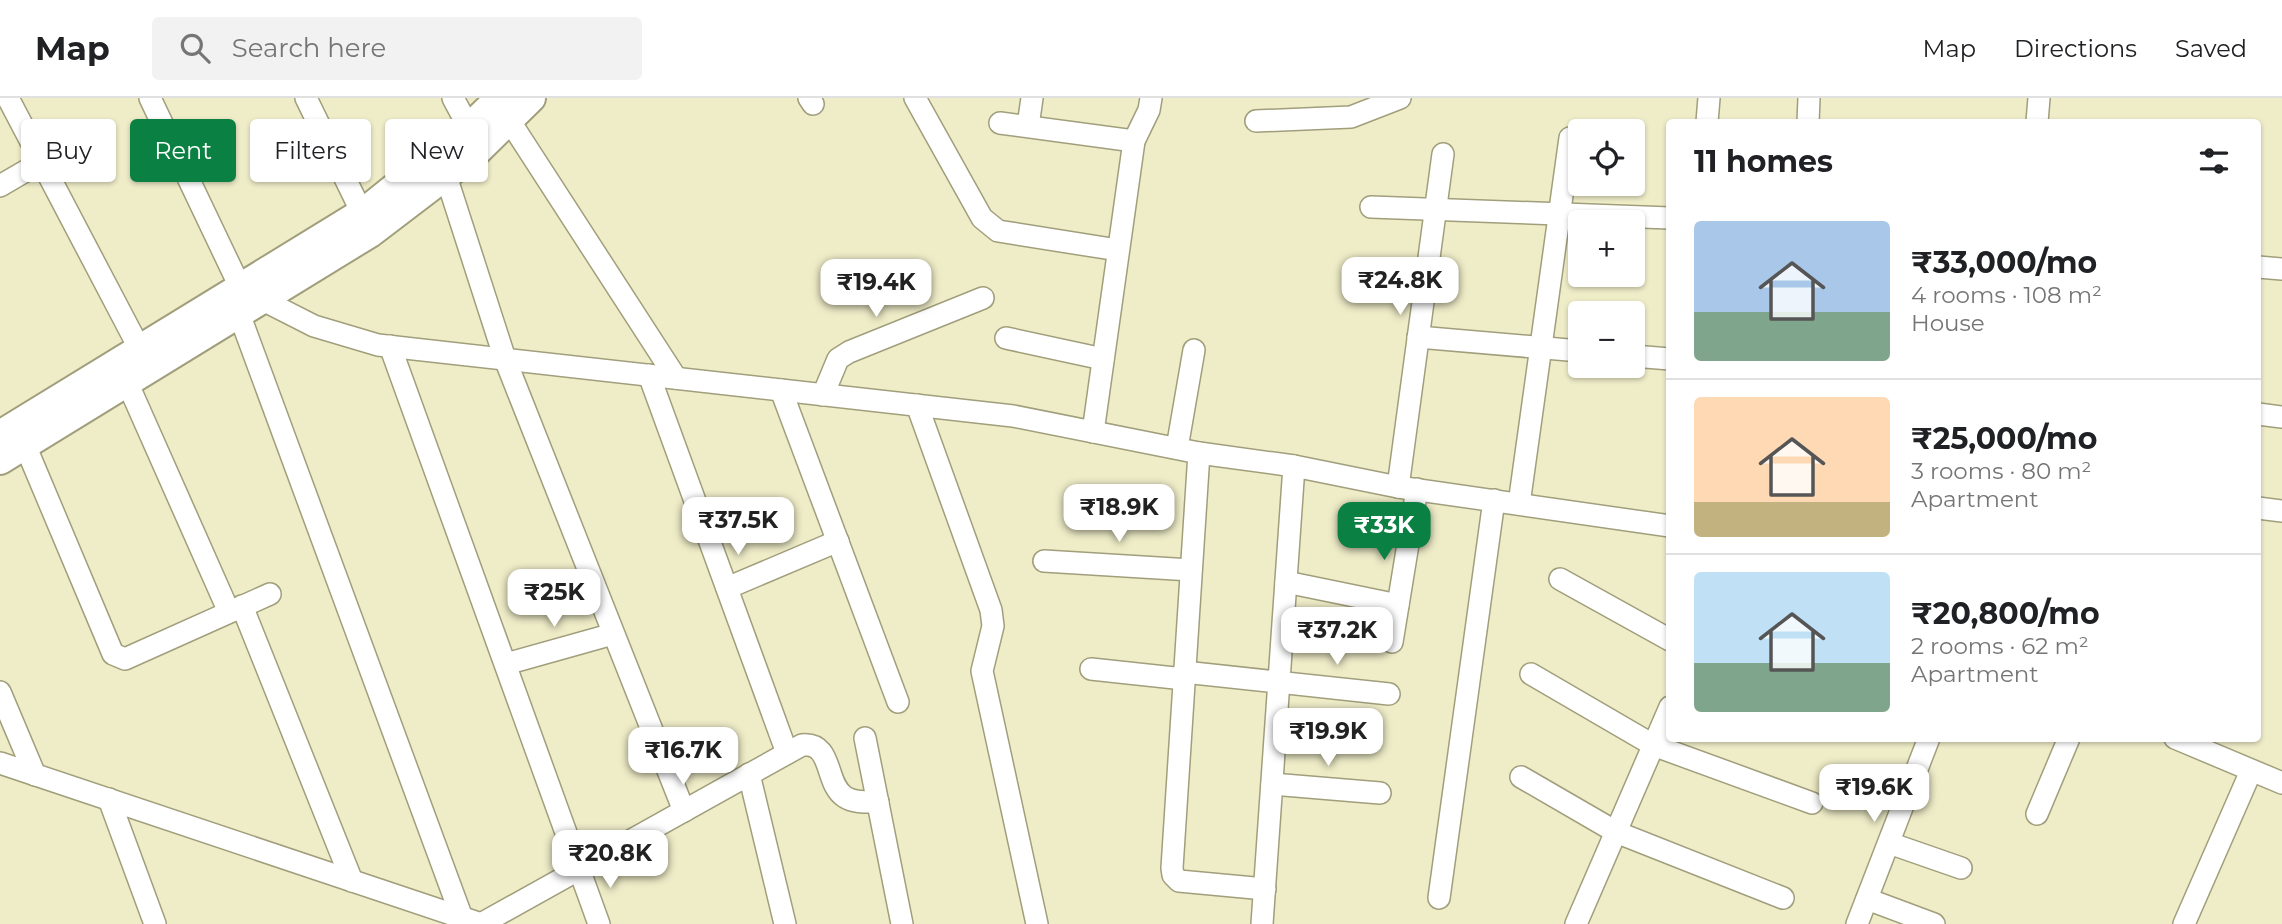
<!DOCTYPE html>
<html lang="en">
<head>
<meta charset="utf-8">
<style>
	body { margin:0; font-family:Montserrat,sans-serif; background:#f2f2f2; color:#202124; height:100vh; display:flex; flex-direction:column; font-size:26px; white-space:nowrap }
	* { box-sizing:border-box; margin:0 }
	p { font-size:23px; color:#757577 }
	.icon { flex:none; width:38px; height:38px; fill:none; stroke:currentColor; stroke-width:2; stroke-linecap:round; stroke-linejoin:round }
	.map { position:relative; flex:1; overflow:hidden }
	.drawer { position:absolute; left:1666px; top:21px; width:595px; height:623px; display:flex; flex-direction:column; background:#fff; border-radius:7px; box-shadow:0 2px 5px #0004 }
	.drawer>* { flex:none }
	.guide { position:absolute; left:21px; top:21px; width:665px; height:63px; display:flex; gap:14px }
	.buttons { position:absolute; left:1568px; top:21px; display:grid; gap:14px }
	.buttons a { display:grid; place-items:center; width:77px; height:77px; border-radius:7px; background:#fff; box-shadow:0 2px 5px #0004; font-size:35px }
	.price { position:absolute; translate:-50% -60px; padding:0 16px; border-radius:14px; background:#fff; color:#222; font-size:23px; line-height:46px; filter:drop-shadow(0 2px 4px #0008) }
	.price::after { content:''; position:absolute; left:50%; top:42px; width:21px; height:16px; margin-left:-10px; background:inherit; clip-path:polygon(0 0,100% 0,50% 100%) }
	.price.selected { background:#0b8043; color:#fff }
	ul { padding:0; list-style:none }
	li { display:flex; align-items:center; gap:21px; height:175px; padding:0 28px }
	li+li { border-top:2px solid #e0e0e0 }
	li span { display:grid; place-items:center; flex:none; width:196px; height:140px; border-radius:7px; color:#555 }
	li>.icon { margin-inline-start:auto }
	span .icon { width:84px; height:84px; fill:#fffc; stroke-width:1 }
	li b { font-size:30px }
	h2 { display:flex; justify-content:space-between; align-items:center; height:84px; padding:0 28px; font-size:30px }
	.chip { padding:0 24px; border-radius:7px; background:#fff; box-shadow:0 2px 5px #0004; font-size:24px; line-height:63px }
	.chip.selected { background:#0b8043; color:#fff }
	header { display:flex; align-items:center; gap:42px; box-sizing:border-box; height:98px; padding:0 35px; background:#fff; border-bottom:2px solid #e0e0e0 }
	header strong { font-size:33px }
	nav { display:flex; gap:38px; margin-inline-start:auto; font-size:24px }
	.search { width:490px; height:63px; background:#f2f2f2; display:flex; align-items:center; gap:18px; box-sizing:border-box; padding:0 24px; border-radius:7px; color:#757577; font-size:26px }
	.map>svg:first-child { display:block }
</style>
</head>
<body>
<header>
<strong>Map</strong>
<div class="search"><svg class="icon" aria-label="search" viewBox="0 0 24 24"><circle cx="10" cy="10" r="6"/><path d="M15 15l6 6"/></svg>Search here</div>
<nav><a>Map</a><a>Directions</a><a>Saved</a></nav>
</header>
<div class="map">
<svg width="2282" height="826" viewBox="0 0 2282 826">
	<rect width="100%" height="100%" fill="#efedc8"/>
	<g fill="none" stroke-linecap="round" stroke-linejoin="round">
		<defs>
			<g id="minor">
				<polyline points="8,0 147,265"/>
				<polyline points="150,0 241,191 314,228 378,247 1013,318 1199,355 1294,368 1398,389 1670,428"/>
				<polyline points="306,0 362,115"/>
				<polyline points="453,0 469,30"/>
				<polyline points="809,0 813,6"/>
				<polyline points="915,0 982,120 998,133 1118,152"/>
				<polyline points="509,22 676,280"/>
				<polyline points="1256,23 1351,19 1400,0"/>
				<polyline points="1707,24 1709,0"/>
				<polyline points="1808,24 1809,0"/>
				<polyline points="2037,24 2039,0"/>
				<polyline points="1000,25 1134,43"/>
				<polyline points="1028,28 1032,0"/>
				<polyline points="446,78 505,261 684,713"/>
				<polyline points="0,88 41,64"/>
				<polyline points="1371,109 1670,120"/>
				<polyline points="2258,169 2282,171"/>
				<polyline points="234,202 462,820"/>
				<polyline points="1418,239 1580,253"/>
				<polyline points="1006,240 1103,261"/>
				<polyline points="390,248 599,826"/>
				<polyline points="1633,258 1670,261"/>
				<polyline points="649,277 787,655"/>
				<polyline points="127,284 229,514"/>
				<polyline points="781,292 898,604"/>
				<polyline points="823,297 838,261 849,254 983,200"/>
				<polyline points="917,307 991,512 993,528 982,573 1037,826"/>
				<polyline points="2258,316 2282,319"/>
				<polyline points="1093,334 1134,43 1149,12 1151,0"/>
				<polyline points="25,347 113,556 125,561 270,496"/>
				<polyline points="1177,350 1194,252"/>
				<polyline points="1199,355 1172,770 1173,777 1179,783 1265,791"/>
				<polyline points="1398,389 1443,56"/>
				<polyline points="1519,406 1570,40"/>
				<polyline points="2258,410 2282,413"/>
				<polyline points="1044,463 1191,472"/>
				<polyline points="1560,481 1670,542"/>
				<polyline points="1286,484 1398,507"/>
				<polyline points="727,490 838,443"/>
				<polyline points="242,508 352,783"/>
				<polyline points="1392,544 1417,391"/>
				<polyline points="506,566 613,536"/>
				<polyline points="1091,571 1184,581"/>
				<polyline points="1184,574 1389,596"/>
				<polyline points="1531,576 1653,647 1812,705"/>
				<polyline points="0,594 35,677"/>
				<polyline points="865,640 902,826"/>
				<polyline points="2175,640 2282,685"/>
				<polyline points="0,665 481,826"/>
				<polyline points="749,676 785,826"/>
				<polyline points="1521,679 1616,734 1783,800"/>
				<polyline points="1272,686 1380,695"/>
				<polyline points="109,701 155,826"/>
				<polyline points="2037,716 2069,640"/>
				<polyline points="1889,745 1961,770"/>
				<polyline points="1439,800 1494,402"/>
				<polyline points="1867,801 1934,826"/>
				<path d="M481,826L802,647C834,644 824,686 845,699C854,705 867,704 878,704"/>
				<polyline points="1262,826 1294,368"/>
				<polyline points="1576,826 1670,609"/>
				<polyline points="1857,826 1929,640"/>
				<polyline points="2184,826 2251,673"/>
			</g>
			<g id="major">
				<polyline points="0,337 367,112 469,30 500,0"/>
				<polyline points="0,362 370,135 475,55 531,0"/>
			</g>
		</defs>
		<use href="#minor" stroke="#a19e7c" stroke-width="24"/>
		<use href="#major" stroke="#a19e7c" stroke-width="32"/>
		<use href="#minor" stroke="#fff" stroke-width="21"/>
		<use href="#major" stroke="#fff" stroke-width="28"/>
	</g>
</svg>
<div class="buttons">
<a><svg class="icon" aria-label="locate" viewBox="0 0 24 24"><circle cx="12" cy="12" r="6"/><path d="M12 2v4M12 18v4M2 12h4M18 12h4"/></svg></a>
<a>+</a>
<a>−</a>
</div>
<b class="price" style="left:1400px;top:219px">₹24.8K</b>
<b class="price" style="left:876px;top:221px">₹19.4K</b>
<b class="price" style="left:1119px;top:446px">₹18.9K</b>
<b class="price" style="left:738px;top:459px">₹37.5K</b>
<b class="price selected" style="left:1384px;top:464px">₹33K</b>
<b class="price" style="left:554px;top:531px">₹25K</b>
<b class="price" style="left:1337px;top:569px">₹37.2K</b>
<b class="price" style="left:1328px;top:670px">₹19.9K</b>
<b class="price" style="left:683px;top:689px">₹16.7K</b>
<b class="price" style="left:1874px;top:726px">₹19.6K</b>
<b class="price" style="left:610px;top:792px">₹20.8K</b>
<div class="guide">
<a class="chip">Buy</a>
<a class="chip selected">Rent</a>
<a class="chip">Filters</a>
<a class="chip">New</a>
</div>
<section class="drawer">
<h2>11 homes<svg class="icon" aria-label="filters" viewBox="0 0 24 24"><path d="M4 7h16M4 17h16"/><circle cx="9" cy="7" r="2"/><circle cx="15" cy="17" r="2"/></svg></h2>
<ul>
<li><span style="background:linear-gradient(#a9c7e8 65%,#7fa58c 0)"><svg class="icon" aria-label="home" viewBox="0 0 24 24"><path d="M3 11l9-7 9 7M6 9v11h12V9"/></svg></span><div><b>₹33,000/mo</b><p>4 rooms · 108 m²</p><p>House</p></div></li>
<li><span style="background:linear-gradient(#ffd9b3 75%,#c2b280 0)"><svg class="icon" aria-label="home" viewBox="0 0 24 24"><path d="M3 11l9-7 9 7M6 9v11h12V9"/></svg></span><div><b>₹25,000/mo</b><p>3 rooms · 80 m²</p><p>Apartment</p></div></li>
<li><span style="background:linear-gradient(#bfe0f5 65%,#7fa58c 0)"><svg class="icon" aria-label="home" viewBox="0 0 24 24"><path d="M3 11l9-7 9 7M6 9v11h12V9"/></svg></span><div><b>₹20,800/mo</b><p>2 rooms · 62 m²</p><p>Apartment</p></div></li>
</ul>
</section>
</div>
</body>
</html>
